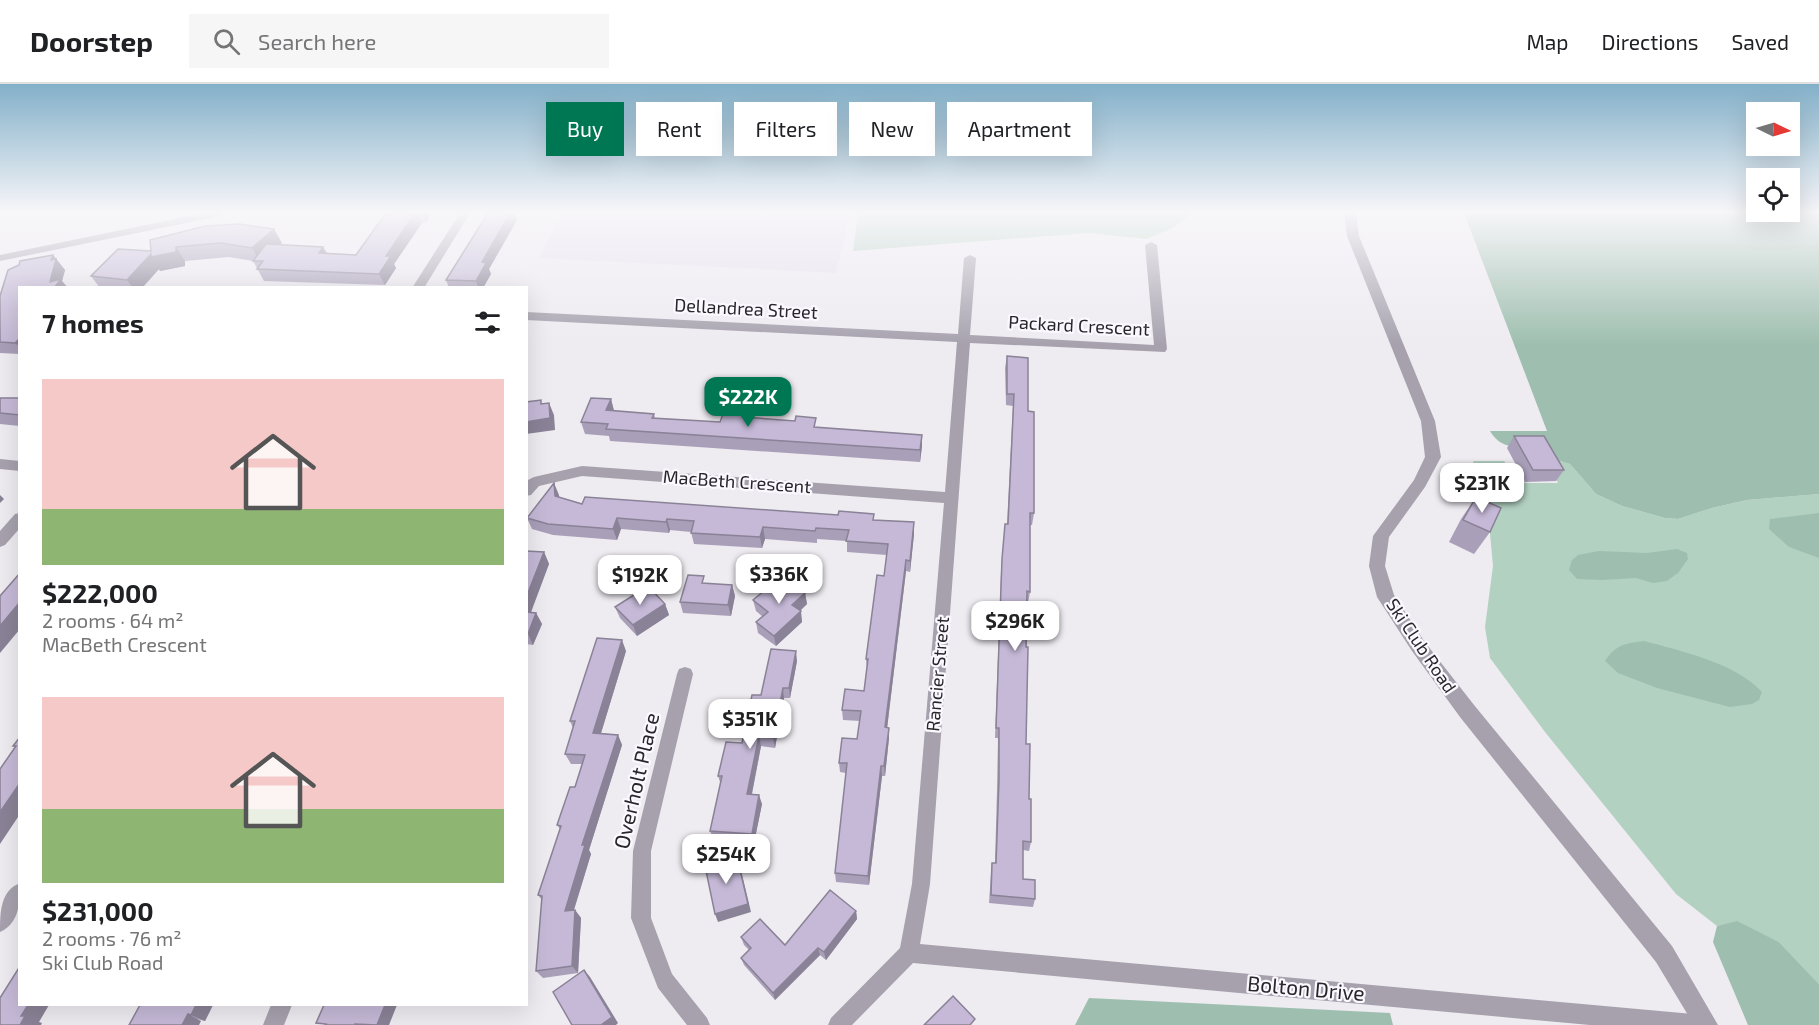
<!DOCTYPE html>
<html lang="en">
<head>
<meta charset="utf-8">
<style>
	body { margin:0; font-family:"Exo 2",sans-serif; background:#f6f6f6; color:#202124; height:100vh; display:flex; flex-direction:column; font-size:22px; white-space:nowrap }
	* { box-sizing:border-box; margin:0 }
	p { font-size:20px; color:#757577 }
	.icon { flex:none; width:33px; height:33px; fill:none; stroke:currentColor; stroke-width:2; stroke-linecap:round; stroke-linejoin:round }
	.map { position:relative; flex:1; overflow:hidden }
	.sheet { position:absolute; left:18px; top:202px; width:510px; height:720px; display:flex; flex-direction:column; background:#fff; border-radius:0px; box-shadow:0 6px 24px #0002 }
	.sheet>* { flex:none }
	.banner { position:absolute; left:546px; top:18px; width:570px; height:54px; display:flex; gap:12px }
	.needle { width:39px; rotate:95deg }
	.controls { position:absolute; left:1746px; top:18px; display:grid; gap:12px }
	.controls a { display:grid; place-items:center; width:54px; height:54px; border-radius:0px; background:#fff; box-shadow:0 6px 24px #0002; font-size:30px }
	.price { position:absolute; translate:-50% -51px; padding:0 14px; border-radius:12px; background:#fff; color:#222; font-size:20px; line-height:39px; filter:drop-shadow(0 2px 3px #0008) }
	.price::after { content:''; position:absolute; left:50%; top:36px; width:18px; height:14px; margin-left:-9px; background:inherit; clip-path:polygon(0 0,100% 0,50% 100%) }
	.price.on { background:#007753; color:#fff }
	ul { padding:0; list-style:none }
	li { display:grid; align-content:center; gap:12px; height:318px; padding:0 24px }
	li span { display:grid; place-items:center; height:186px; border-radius:0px; color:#555 }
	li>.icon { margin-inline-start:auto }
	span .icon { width:108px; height:108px; fill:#fffc; stroke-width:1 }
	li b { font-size:26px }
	h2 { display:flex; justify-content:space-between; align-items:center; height:72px; padding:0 24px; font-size:26px }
	.tag { padding:0 21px; border-radius:0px; background:#fff; box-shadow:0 6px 24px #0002; font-size:21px; line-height:54px }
	.tag.on { background:#007753; color:#fff }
	header { display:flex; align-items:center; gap:36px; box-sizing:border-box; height:84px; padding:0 30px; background:#fff; border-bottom:2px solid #e0e0e0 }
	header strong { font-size:28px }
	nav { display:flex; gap:33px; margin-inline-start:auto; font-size:21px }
	.search { width:420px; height:54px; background:#f6f6f6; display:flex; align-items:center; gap:15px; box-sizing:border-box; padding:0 21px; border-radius:0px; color:#757577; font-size:22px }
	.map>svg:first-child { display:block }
</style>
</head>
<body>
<header>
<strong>Doorstep</strong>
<div class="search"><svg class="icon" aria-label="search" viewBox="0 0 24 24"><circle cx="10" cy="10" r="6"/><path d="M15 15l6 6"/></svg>Search here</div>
<nav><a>Map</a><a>Directions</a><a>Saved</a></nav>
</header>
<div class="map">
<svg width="1819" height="941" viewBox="0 0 1819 941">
	<rect width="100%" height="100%" fill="#eeebf1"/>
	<polygon fill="#e6e0ee" points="562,129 850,129 836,189 539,174"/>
	<g fill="#b2d1c1">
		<polygon points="858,129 1190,129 1190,131 1172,144 1147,155 1088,149 853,167"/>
		<polygon points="1544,372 1570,380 1596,410 1622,422 1665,434 1678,435 1712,424 1747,416 1819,410 1819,900 1779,858 1737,838 1717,842 1676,810 1545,648 1490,574 1485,543 1493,482 1490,449 1467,406 1483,402 1473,377 1504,377 1519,399 1558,399"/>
	</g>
	<g fill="#9ebfaf">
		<path d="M1464,129H1819V410L1747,416L1712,424L1678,435L1665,434L1622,422L1596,410L1570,380L1544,372L1538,363C1518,363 1501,366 1490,347H1547Z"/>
		<polygon points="1819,429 1819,474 1789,463 1769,445 1770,435"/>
		<polygon points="1677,465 1687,469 1688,475 1678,489 1667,497 1653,499 1636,494 1602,496 1577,495 1569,486 1572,476 1578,471 1599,467 1647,469"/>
		<path d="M1644,557C1681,567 1736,579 1762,608L1759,616L1752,620L1730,623L1657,604L1618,589L1605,577C1614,561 1627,559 1644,557Z"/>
		<polygon points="1737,837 1779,858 1819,900 1819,941 1748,941 1713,858 1717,842"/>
		<polygon points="1089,914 1390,929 1393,941 1075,941"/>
	</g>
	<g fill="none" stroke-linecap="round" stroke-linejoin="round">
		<g fill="#a6a1ad" fill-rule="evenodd">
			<polygon points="204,129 225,129 220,132 0,177 0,171"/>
			<polygon points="460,129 470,129 424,204 412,204"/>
			<polygon points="1151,158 1157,161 1167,265 1165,268 970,259 930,800 920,860 1704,931 1711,934 1714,941 1590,941 913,879 852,941 828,941 831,934 900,864 912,800 944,419 582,392 539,402 531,411 526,412 526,397 534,393 582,382 945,408 957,258 526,236 526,228 958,250 964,174 970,171 976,174 970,251 1154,261 1145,161"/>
			<polygon points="0,375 20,377 20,387 0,385"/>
			<polygon points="20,429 20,444 5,461 0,463 0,447 15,430"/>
			<polygon points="685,583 691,585 693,590 651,767 651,834 672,890 707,934 710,941 687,941 658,904 631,834 633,767 677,590 679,585"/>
			<path d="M20,799C20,817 20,839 0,848C0,829 0,807 20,799Z"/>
			<polygon points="271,921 292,921 284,941 263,941"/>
		</g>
		<polygon fill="#a6a1ad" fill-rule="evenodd" points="1344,129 1356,129 1359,152 1435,337 1441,373 1425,403 1389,453 1385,482 1394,511 1424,557 1474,621 1672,862 1718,941 1694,941 1656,878 1460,633 1412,567 1377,513 1369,482 1373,452 1414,396 1425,373 1421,337 1347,152"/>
	</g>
	<g fill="#a99fb9">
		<polygon points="386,129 430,129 427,138 422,139 394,180 396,184 385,201 264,197 253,177 229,173 185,177 185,182 160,187 159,185 142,204 100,204 91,192 151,167 150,156 282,159 279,161 323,163 327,169 356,171"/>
		<polygon points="488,129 514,129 517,136 489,185 491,190 483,204 449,204 446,196"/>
		<polygon points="53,171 65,186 62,197 68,204 20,204 20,270 0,269 0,212"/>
		<polygon points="1007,272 1028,327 1034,429 1032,441 1030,441 1030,508 1028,519 1027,519 1026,660 1031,758 1029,767 1023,766 1023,795 1035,815 1033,823 989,819 991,788 992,779 995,779 997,706 998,654 995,654 1001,487 1005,440 1007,440 1013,322 1006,321 1005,284"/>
		<polygon points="0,314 20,314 20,342 0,340"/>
		<polygon points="611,315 614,327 654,330 655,334 720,338 744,328 745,333 817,344 922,351 922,362 920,378 610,357 609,352 585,350 581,338"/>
		<polygon points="1514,352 1564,386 1556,397 1525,398 1507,364"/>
		<polygon points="559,411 559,413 582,420 914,438 914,450 910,488 906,487 887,644 889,644 889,654 885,692 882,692 869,801 836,798 835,789 846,689 840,688 839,679 857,655 860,637 843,636 842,626 864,607 867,586 866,575 884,492 887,471 847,468 847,457 817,455 817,459 765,455 762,464 694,460 691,448 670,446 669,449 621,445 617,456 553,451 532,445 527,434"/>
		<polygon points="1476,413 1490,448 1474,470 1449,458 1461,435"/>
		<polygon points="526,467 544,468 549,480 530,529 536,529 542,540 533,561 526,560"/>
		<polygon points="732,501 735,512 731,532 683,529 680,518"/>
		<polygon points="805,509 807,520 800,527 802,538 776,562 758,549 756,538 763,533 756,527 753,516"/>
		<polygon points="665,520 669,531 637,552 620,534 615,523"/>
		<polygon points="626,567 601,649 618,651 622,661 589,766 591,770 574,826 575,826 581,834 578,889 543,894 536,887 542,816 538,811 560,745 557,741 575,703 582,680 571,680 565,670 573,644 570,637"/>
		<polygon points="797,577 790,614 784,614 775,664 761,662 752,710 762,720 754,759 714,756 710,747 721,701 718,692 742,659 761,611"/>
		<polygon points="856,827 857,835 826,876 820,871 775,916 744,881 741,874 749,866 744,861 741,853 785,861"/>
		<polygon points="140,921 213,921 205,937"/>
	</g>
	<g fill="#8a8296">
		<polygon points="415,129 417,129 422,139 394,180 396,184 385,201 379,190 386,172"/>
		<polygon points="423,129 430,129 427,138"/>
		<polygon points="510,129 514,129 517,136 489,185 491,190 483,204 478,204 476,197 482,178"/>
		<polygon points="274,145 282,159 260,178 252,164"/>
		<polygon points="176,163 185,177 185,182 160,187 159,185 142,204 133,204 127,196 151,170"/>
		<polygon points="323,163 329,175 319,169"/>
		<polygon points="53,171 65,186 62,197 68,204 54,204 50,198 51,176"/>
		<polygon points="20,254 20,263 15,259"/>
		<polygon points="611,315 614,327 606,326"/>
		<polygon points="549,319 554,331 555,346 526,350 526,338"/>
		<polygon points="922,351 922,362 920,378 920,366"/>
		<polygon points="554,399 559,411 560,423 555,412"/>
		<polygon points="0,411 4,415 0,419"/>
		<polygon points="617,434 621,445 617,456 613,445"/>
		<polygon points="667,435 670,446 669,449 666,438"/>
		<polygon points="914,438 914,450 910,488 910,477"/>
		<polygon points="763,443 765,455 762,464 760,453"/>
		<polygon points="544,468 549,480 527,539 526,514"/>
		<polygon points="906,476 906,487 886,653 885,643"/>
		<polygon points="732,501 735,512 731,532 728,521"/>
		<polygon points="805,509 807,520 794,532 792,521"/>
		<polygon points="20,518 20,545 0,569 0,542"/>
		<polygon points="665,520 669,531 637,552 633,541"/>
		<polygon points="801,527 802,538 776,562 774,552"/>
		<polygon points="536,529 542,540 533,561 528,550"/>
		<polygon points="622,556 626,567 598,659 593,649"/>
		<polygon points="796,567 797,577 790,614 789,604"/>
		<polygon points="783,604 784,614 775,664 773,654"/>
		<polygon points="889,644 889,654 885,692 884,682"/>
		<polygon points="618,651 622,661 589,766 591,770 571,835 565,827 582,761"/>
		<polygon points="759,652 761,662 750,719 747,710"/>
		<polygon points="881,682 882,692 869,801 868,792"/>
		<polygon points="20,699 20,730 0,760 0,728"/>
		<polygon points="759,711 762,720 754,759 752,750"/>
		<polygon points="737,773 740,782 751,828 718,838 715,830"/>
		<polygon points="575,826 581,834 578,889 572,882"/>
		<polygon points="856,827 857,835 826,876 824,868"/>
		<polygon points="818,864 820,871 775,916 773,909"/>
		<polygon points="584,886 590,893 618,939 616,941 601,941"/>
		<polygon points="28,921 49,921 39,938 42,939 41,941 20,941 21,932"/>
		<polygon points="196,921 213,921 205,937 191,931"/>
		<polygon points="385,921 397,921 389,941 377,941"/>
		<polygon points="188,930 201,937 199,941 182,941"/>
	</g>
	<g fill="#c5b9d7" stroke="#8a8296" stroke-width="1.5">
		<polygon points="386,129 415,129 386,172 391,172 379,190 257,185 263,177 253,177 266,160 323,163 319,169 356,171"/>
		<polygon points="488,129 510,129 482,178 486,179 476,197 446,196"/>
		<polygon points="239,140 274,145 252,164 221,159 176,163 176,168 151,173 151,170 127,196 91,192 118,165 151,167 150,156 205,142"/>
		<polygon points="53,171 51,176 56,175 50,198 61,195 54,204 20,204 20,254 15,259 0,258 0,212 8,186 19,181 20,177"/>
		<polygon points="1007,272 1028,274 1028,327 1034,328 1034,429 1030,429 1030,508 1027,507 1026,563 1028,563 1026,660 1030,660 1029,715 1031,715 1031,758 1023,757 1023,795 1035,796 1035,815 991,811 992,779 996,779 999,696 999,644 996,644 1002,475 1005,440 1008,440 1014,310 1007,310"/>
		<polygon points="0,314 20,314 20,331 0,329"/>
		<polygon points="591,314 611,315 606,326 654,330 652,334 720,338 724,327 744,328 743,333 795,337 796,332 816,334 814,343 922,351 920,366 606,345 608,340 581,338"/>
		<polygon points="541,316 541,320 549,319 550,334 526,338 526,318"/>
		<polygon points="1514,352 1544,352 1564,386 1533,386"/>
		<polygon points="554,399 555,412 582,420 585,413 838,431 839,427 874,430 873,436 914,438 910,477 906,476 885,643 889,644 884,682 881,682 868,792 835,789 847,679 839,679 842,654 857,655 861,627 842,626 845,605 864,607 868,575 866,575 877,491 884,492 888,460 846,457 849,446 816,444 815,447 763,443 760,453 691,449 694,437 667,435 666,438 617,434 613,445 548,440 527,434"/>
		<polygon points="1476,413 1501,424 1490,448 1463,436"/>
		<polygon points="526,467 544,468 526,514"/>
		<polygon points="20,489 20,518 0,542 0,512"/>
		<polygon points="688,491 704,492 702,499 732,501 728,521 680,518"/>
		<polygon points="782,492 805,509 792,521 801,527 774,552 756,538 768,528 753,516"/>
		<polygon points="648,502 665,520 633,541 615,523"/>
		<polygon points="526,528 536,529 528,550 526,550"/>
		<polygon points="597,554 622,556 593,649 618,651 582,761 585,761 565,827 575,826 572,882 536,887 542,812 538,811 561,742 557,741 570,703 575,703 585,671 565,670 575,637 570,637"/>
		<polygon points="771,565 796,567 789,604 783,604 773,654 759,652 747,710 759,711 752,750 710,747 722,692 718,692 726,658 742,659 752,611 761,611"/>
		<polygon points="20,653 20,699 0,728 0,685 16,662 13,662"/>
		<polygon points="737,773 748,820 715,830 705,782"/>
		<polygon points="830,806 856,827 824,868 818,864 773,909 741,874 751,864 741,853 760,835 785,861"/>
		<polygon points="20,882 20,921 28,921 21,932 25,932 20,941 0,941 0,914"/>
		<polygon points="584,886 612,933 601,941 572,941 553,908"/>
		<polygon points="953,912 975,935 970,941 924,941"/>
		<polygon points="140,921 196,921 191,931 188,930 182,941 129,941"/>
		<polygon points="324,921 385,921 377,941 355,940 355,941 325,941 326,940 316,939"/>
	</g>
	<linearGradient id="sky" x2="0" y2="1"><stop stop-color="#83b0c9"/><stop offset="0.49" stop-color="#f7f6f9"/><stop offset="1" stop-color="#f7f6f9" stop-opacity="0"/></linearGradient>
	<rect width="1819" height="261" fill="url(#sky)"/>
	<g text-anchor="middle" stroke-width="4.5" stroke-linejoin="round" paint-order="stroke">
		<g font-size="18" fill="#272628" stroke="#fbf9ff">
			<text transform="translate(746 225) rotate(3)" y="6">Dellandrea Street</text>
			<text transform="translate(1079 242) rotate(3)" y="6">Packard Crescent</text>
			<text transform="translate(737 398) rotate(4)" y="6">MacBeth Crescent</text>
			<text transform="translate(1421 562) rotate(56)" y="6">Ski Club Road</text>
			<text transform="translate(938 590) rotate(-85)" y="6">Rancier Street</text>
		</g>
		<g font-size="21" fill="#272628" stroke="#fbf9ff">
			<text transform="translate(637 697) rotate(-77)" y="7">Overholt Place</text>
			<text transform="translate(1306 905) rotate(5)" y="7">Bolton Drive</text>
		</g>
	</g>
</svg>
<div class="controls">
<a><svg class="needle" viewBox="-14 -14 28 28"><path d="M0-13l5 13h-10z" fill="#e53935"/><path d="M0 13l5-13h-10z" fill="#757577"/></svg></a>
<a><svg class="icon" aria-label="locate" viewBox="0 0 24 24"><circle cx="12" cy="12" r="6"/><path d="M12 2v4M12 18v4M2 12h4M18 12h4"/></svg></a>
</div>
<b class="price on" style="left:748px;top:344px">$222K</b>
<b class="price" style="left:1482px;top:430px">$231K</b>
<b class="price" style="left:779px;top:521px">$336K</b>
<b class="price" style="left:640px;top:522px">$192K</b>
<b class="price" style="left:1015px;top:568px">$296K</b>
<b class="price" style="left:750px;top:666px">$351K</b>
<b class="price" style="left:726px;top:801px">$254K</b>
<div class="banner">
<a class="tag on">Buy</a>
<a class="tag">Rent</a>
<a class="tag">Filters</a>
<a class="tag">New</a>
<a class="tag">Apartment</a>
</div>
<section class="sheet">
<h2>7 homes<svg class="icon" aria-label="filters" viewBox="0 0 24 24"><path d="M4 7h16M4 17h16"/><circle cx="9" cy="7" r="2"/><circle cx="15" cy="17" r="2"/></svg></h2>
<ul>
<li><span style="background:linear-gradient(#f6c9c9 70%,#8fb573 0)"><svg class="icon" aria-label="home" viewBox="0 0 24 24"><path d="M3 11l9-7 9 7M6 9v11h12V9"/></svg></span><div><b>$222,000</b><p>2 rooms · 64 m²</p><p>MacBeth Crescent</p></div></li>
<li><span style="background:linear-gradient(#f6c9c9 60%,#8fb573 0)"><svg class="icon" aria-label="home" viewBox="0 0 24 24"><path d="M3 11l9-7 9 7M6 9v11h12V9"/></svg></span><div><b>$231,000</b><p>2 rooms · 76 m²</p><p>Ski Club Road</p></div></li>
</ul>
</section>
</div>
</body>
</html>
